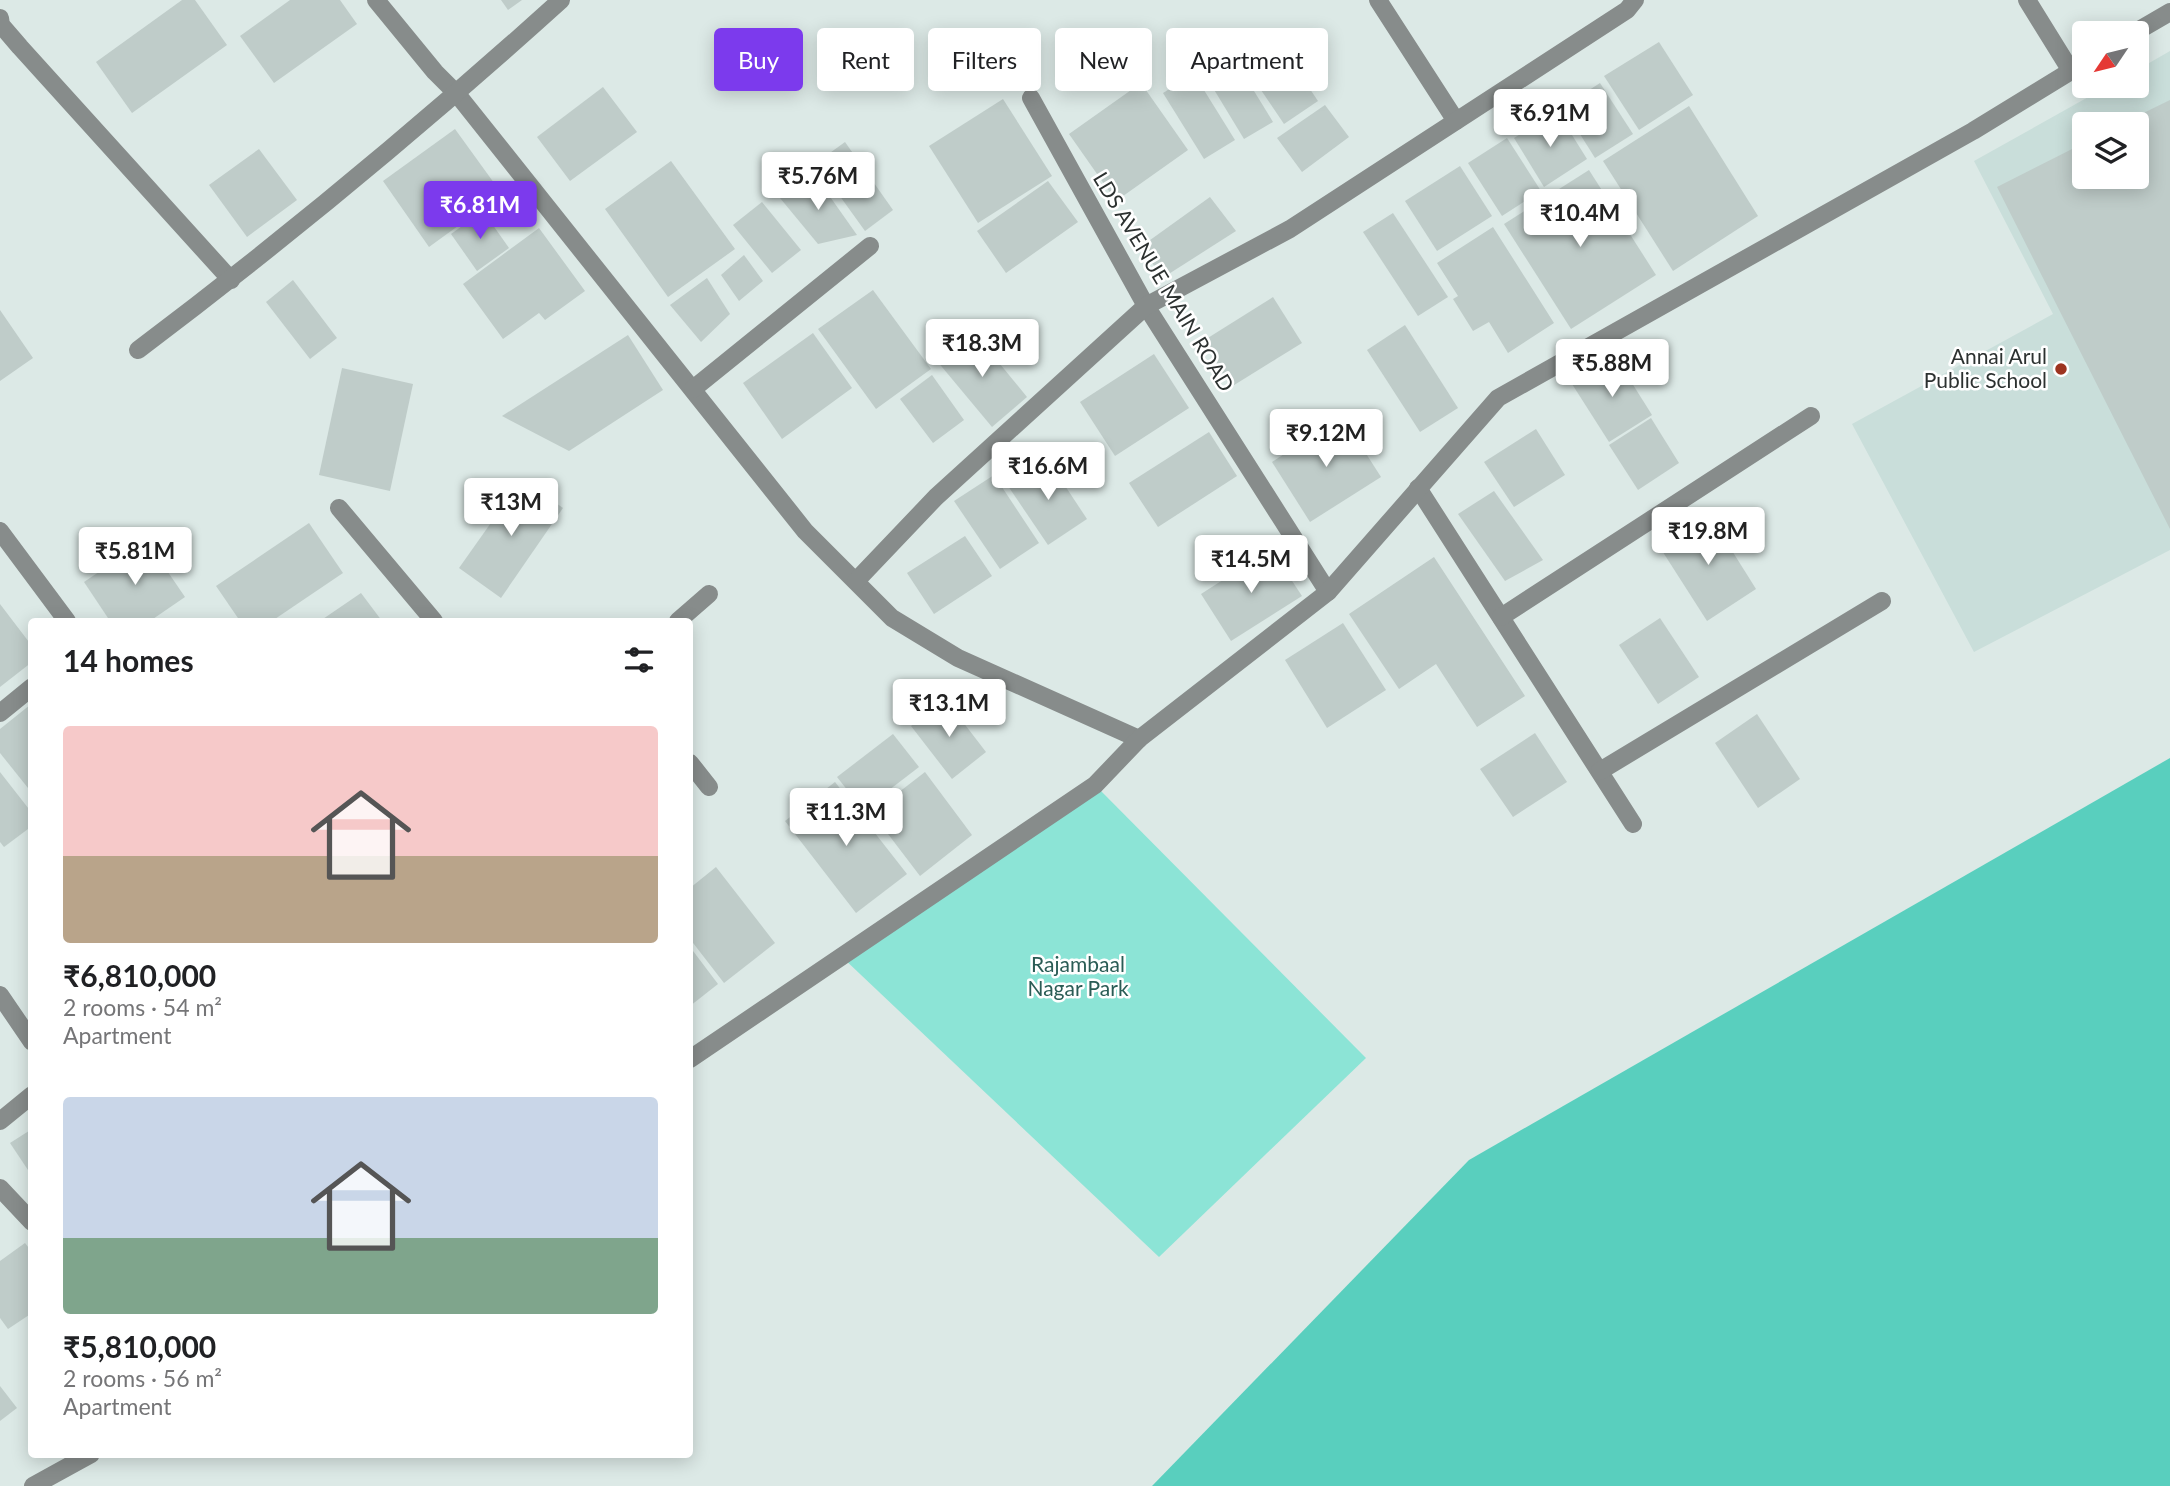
<!DOCTYPE html>
<html lang="en">
<head>
<meta charset="utf-8">
<style>
	body { margin:0; font-family:Lato,sans-serif; background:#f2f2f2; color:#202124; height:100vh; display:flex; flex-direction:column; font-size:26px; white-space:nowrap }
	* { box-sizing:border-box; margin:0 }
	p { font-size:23px; color:#757577 }
	.icon { flex:none; width:38px; height:38px; fill:none; stroke:currentColor; stroke-width:2; stroke-linecap:round; stroke-linejoin:round }
	.map { position:relative; flex:1; overflow:hidden }
	.drawer { position:absolute; left:28px; top:618px; width:665px; height:840px; display:flex; flex-direction:column; background:#fff; border-radius:7px; box-shadow:0 4px 18px #0003 }
	.drawer>* { flex:none }
	.hud { position:absolute; left:714px; top:28px; width:665px; height:63px; display:flex; gap:14px }
	.needle { width:46px; rotate:235deg }
	.controls { position:absolute; left:2072px; top:21px; display:grid; gap:14px }
	.controls a { display:grid; place-items:center; width:77px; height:77px; border-radius:7px; background:#fff; box-shadow:0 4px 18px #0003; font-size:35px }
	.price { position:absolute; translate:-50% -60px; padding:0 16px; border-radius:7px; background:#fff; color:#222; font-size:23px; line-height:46px; filter:drop-shadow(0 2px 4px #0008) }
	.price::after { content:''; position:absolute; left:50%; top:42px; width:21px; height:16px; margin-left:-10px; background:inherit; clip-path:polygon(0 0,100% 0,50% 100%) }
	.price.current { background:#7c3aed; color:#fff }
	ul { padding:0; list-style:none }
	li { display:grid; align-content:center; gap:14px; height:371px; padding:0 35px }
	li span { display:grid; place-items:center; height:217px; border-radius:7px; color:#555 }
	li>.icon { margin-inline-start:auto }
	span .icon { width:126px; height:126px; fill:#fffc; stroke-width:1 }
	li b { font-size:30px }
	h2 { display:flex; justify-content:space-between; align-items:center; height:84px; padding:0 35px; font-size:30px }
	.chip { padding:0 24px; border-radius:7px; background:#fff; box-shadow:0 4px 18px #0003; font-size:24px; line-height:63px }
	.chip.current { background:#7c3aed; color:#fff }
	.map>svg:first-child { display:block }
</style>
</head>
<body>
<div class="map">
<svg width="2170" height="1486" viewBox="0 0 2170 1486">
	<rect width="100%" height="100%" fill="#dce9e6"/>
	<path fill="#c9deda" fill-rule="evenodd" d="M2170,51V550L1974,652L1852,424L2053,314L1974,161L2108,86H2137V70ZM2084,124H2137V177H2084Z"/>
	<polygon fill="#8ce4d6" points="1095,785 1366,1058 1159,1257 841,956"/>
	<polygon fill="#59cfbe" points="2170,758 2170,1486 1152,1486 1469,1160"/>
	<g fill="#bfccc9">
		<polygon points="182,0 195,0 227,45 132,113 96,62"/>
		<polygon points="290,0 340,0 357,24 274,83 240,36"/>
		<polygon points="501,0 522,0 508,10"/>
		<polygon points="1659,42 1693,95 1639,130 1604,76"/>
		<polygon points="1279,43 1318,101 1284,124 1244,65"/>
		<polygon points="1238,65 1273,122 1244,139 1210,83"/>
		<polygon points="1194,74 1235,140 1204,159 1163,93"/>
		<polygon points="1141,83 1188,150 1116,201 1069,134"/>
		<polygon points="1600,83 1633,134 1595,158 1563,107"/>
		<polygon points="603,87 637,132 570,181 537,137"/>
		<polygon points="1003,99 1052,176 978,223 929,146"/>
		<polygon points="2170,100 2170,529 1997,187 2084,143 2084,177 2137,177 2137,124 2121,124"/>
		<polygon points="1325,105 1349,137 1302,172 1277,138"/>
		<polygon points="1689,106 1758,216 1673,271 1603,161"/>
		<polygon points="1557,111 1587,159 1544,187 1514,138"/>
		<polygon points="455,129 502,194 429,247 383,181"/>
		<polygon points="1507,138 1541,191 1502,216 1468,163"/>
		<polygon points="845,142 893,210 865,231 816,163"/>
		<polygon points="259,149 297,200 247,237 209,185"/>
		<polygon points="671,161 735,249 668,297 605,209"/>
		<polygon points="1460,166 1492,216 1437,251 1405,201"/>
		<polygon points="1589,170 1656,275 1571,329 1504,224"/>
		<polygon points="814,174 857,235 818,244 780,198"/>
		<polygon points="1048,181 1078,222 1006,273 977,231"/>
		<polygon points="1210,197 1236,231 1164,277 1139,248"/>
		<polygon points="762,202 801,250 772,273 733,225"/>
		<polygon points="483,211 509,248 477,271 451,234"/>
		<polygon points="1393,213 1448,297 1418,316 1363,232"/>
		<polygon points="1493,227 1554,323 1508,353 1489,322 1473,331 1453,299 1458,296 1437,263"/>
		<polygon points="539,228 585,291 545,320 539,313 503,339 463,284"/>
		<polygon points="744,255 763,281 739,301 721,275"/>
		<polygon points="707,278 730,314 701,342 670,305"/>
		<polygon points="293,280 337,338 310,359 266,302"/>
		<polygon points="873,290 931,369 876,409 818,329"/>
		<polygon points="1273,297 1302,343 1231,387 1203,341"/>
		<polygon points="0,310 33,358 0,381"/>
		<polygon points="1405,325 1458,408 1420,432 1367,350"/>
		<polygon points="973,331 1027,397 992,427 937,361"/>
		<polygon points="813,333 852,388 782,439 743,383"/>
		<polygon points="628,335 663,390 569,451 502,416"/>
		<polygon points="1154,354 1189,408 1115,456 1080,402"/>
		<polygon points="1615,356 1652,415 1609,442 1572,384"/>
		<polygon points="342,368 413,384 390,491 319,475"/>
		<polygon points="932,375 964,420 933,443 900,399"/>
		<polygon points="1342,416 1381,477 1310,522 1272,462"/>
		<polygon points="1651,418 1679,463 1638,490 1609,445"/>
		<polygon points="1536,429 1565,475 1514,507 1484,462"/>
		<polygon points="1209,432 1237,476 1158,527 1129,483"/>
		<polygon points="1048,460 1087,519 1048,545 1008,486"/>
		<polygon points="994,475 1039,543 1000,569 954,501"/>
		<polygon points="522,479 563,508 501,598 459,568"/>
		<polygon points="1494,491 1543,560 1505,581 1458,514"/>
		<polygon points="1709,514 1756,589 1707,621 1659,546"/>
		<polygon points="309,523 343,573 272,621 240,621 216,586"/>
		<polygon points="965,536 992,576 934,614 907,573"/>
		<polygon points="146,540 185,597 150,621 110,621 84,582"/>
		<polygon points="1271,549 1302,596 1231,641 1201,594"/>
		<polygon points="1434,557 1525,696 1477,727 1436,664 1399,689 1349,614"/>
		<polygon points="361,593 382,621 320,621"/>
		<polygon points="0,604 32,646 32,662 0,687"/>
		<polygon points="1660,618 1699,677 1658,704 1619,645"/>
		<polygon points="1343,623 1386,690 1327,728 1285,660"/>
		<polygon points="946,700 986,752 952,779 911,726"/>
		<polygon points="30,705 32,707 32,793 0,753 0,729"/>
		<polygon points="1757,714 1800,779 1758,808 1715,743"/>
		<polygon points="1535,733 1567,782 1513,817 1480,769"/>
		<polygon points="893,734 919,767 863,810 837,777"/>
		<polygon points="0,772 32,813 32,826 4,847 0,842"/>
		<polygon points="925,772 972,835 920,876 872,813"/>
		<polygon points="835,782 907,874 856,913 785,821"/>
		<polygon points="716,867 775,943 724,983 690,939 690,888"/>
		<polygon points="690,947 718,984 690,1006"/>
		<polygon points="32,1129 32,1176 10,1143"/>
		<polygon points="25,1243 32,1252 32,1313 8,1329 0,1318 0,1261"/>
		<polygon points="0,1386 17,1408 0,1421"/>
	</g>
	<g fill="none" stroke-linecap="round" stroke-linejoin="round">
		<g stroke="#878c8b" stroke-width="18">
			<polyline points="376,0 435,72 457,94 805,531 892,618 958,658 1139,739"/>
			<polyline points="1378,0 1456,121"/>
			<polyline points="2027,0 2071,71"/>
			<polyline points="0,18 1,25 20,47 231,280"/>
			<polyline points="2134,33 2170,12"/>
			<polyline points="1031,98 1146,306 1328,592"/>
			<path d="M138,350C284,240 425,123 561,0"/>
			<polyline points="693,389 870,246"/>
			<polyline points="1418,488 1633,824"/>
			<polyline points="339,508 434,621"/>
			<polyline points="0,531 67,621"/>
			<polyline points="856,581 936,497 1146,306 1290,229 1627,10 1635,0"/>
			<polyline points="1501,617 1811,416"/>
			<polyline points="678,621 709,594"/>
			<polyline points="0,713 32,687"/>
			<polyline points="690,763 709,787"/>
			<polyline points="1600,771 1882,601"/>
			<polyline points="0,995 32,1042"/>
			<polyline points="690,1059 1095,785 1139,739 1328,592 1498,398 1973,131 2084,63"/>
			<polyline points="0,1121 32,1095"/>
			<polyline points="0,1188 32,1222"/>
			<polyline points="33,1486 91,1454"/>
		</g>
	</g>
	<circle fill="#9d3420" stroke="#fff" stroke-width="2.5" cx="2061" cy="369" r="7"/>
	<g text-anchor="middle" stroke-width="5" stroke-linejoin="round" paint-order="stroke">
		<g font-size="21" fill="#2c3130" stroke="#fff">
			<text transform="translate(1163 282) rotate(59)" y="7">LDS AVENUE MAIN ROAD</text>
		</g>
		<g font-size="21" fill="#2c3130" stroke="#fff" text-anchor="end">
			<text x="2047" y="364">Annai Arul<tspan x="2047" dy="24">Public School</tspan></text>
		</g>
		<g font-size="21" fill="#2a5c55" stroke="#fff">
			<text x="1078" y="972">Rajambaal<tspan x="1078" dy="24">Nagar Park</tspan></text>
		</g>
	</g>
</svg>
<div class="controls">
<a><svg class="needle" viewBox="-14 -14 28 28"><path d="M0-13l5 13h-10z" fill="#e53935"/><path d="M0 13l5-13h-10z" fill="#757577"/></svg></a>
<a><svg class="icon" aria-label="layers" viewBox="0 0 24 24"><path d="M12 4l9 5-9 5-9-5zM3 14l9 5 9-5"/></svg></a>
</div>
<b class="price" style="left:1550px;top:149px">₹6.91M</b>
<b class="price" style="left:818px;top:212px">₹5.76M</b>
<b class="price current" style="left:480px;top:241px">₹6.81M</b>
<b class="price" style="left:1580px;top:249px">₹10.4M</b>
<b class="price" style="left:982px;top:379px">₹18.3M</b>
<b class="price" style="left:1612px;top:399px">₹5.88M</b>
<b class="price" style="left:1326px;top:469px">₹9.12M</b>
<b class="price" style="left:1048px;top:502px">₹16.6M</b>
<b class="price" style="left:511px;top:538px">₹13M</b>
<b class="price" style="left:1708px;top:567px">₹19.8M</b>
<b class="price" style="left:135px;top:587px">₹5.81M</b>
<b class="price" style="left:1251px;top:595px">₹14.5M</b>
<b class="price" style="left:949px;top:739px">₹13.1M</b>
<b class="price" style="left:846px;top:848px">₹11.3M</b>
<div class="hud">
<a class="chip current">Buy</a>
<a class="chip">Rent</a>
<a class="chip">Filters</a>
<a class="chip">New</a>
<a class="chip">Apartment</a>
</div>
<section class="drawer">
<h2>14 homes<svg class="icon" aria-label="filters" viewBox="0 0 24 24"><path d="M4 7h16M4 17h16"/><circle cx="9" cy="7" r="2"/><circle cx="15" cy="17" r="2"/></svg></h2>
<ul>
<li><span style="background:linear-gradient(#f6c9c9 60%,#b9a48a 0)"><svg class="icon" aria-label="home" viewBox="0 0 24 24"><path d="M3 11l9-7 9 7M6 9v11h12V9"/></svg></span><div><b>₹6,810,000</b><p>2 rooms · 54 m²</p><p>Apartment</p></div></li>
<li><span style="background:linear-gradient(#c9d6e8 65%,#7fa58c 0)"><svg class="icon" aria-label="home" viewBox="0 0 24 24"><path d="M3 11l9-7 9 7M6 9v11h12V9"/></svg></span><div><b>₹5,810,000</b><p>2 rooms · 56 m²</p><p>Apartment</p></div></li>
</ul>
</section>
</div>
</body>
</html>
